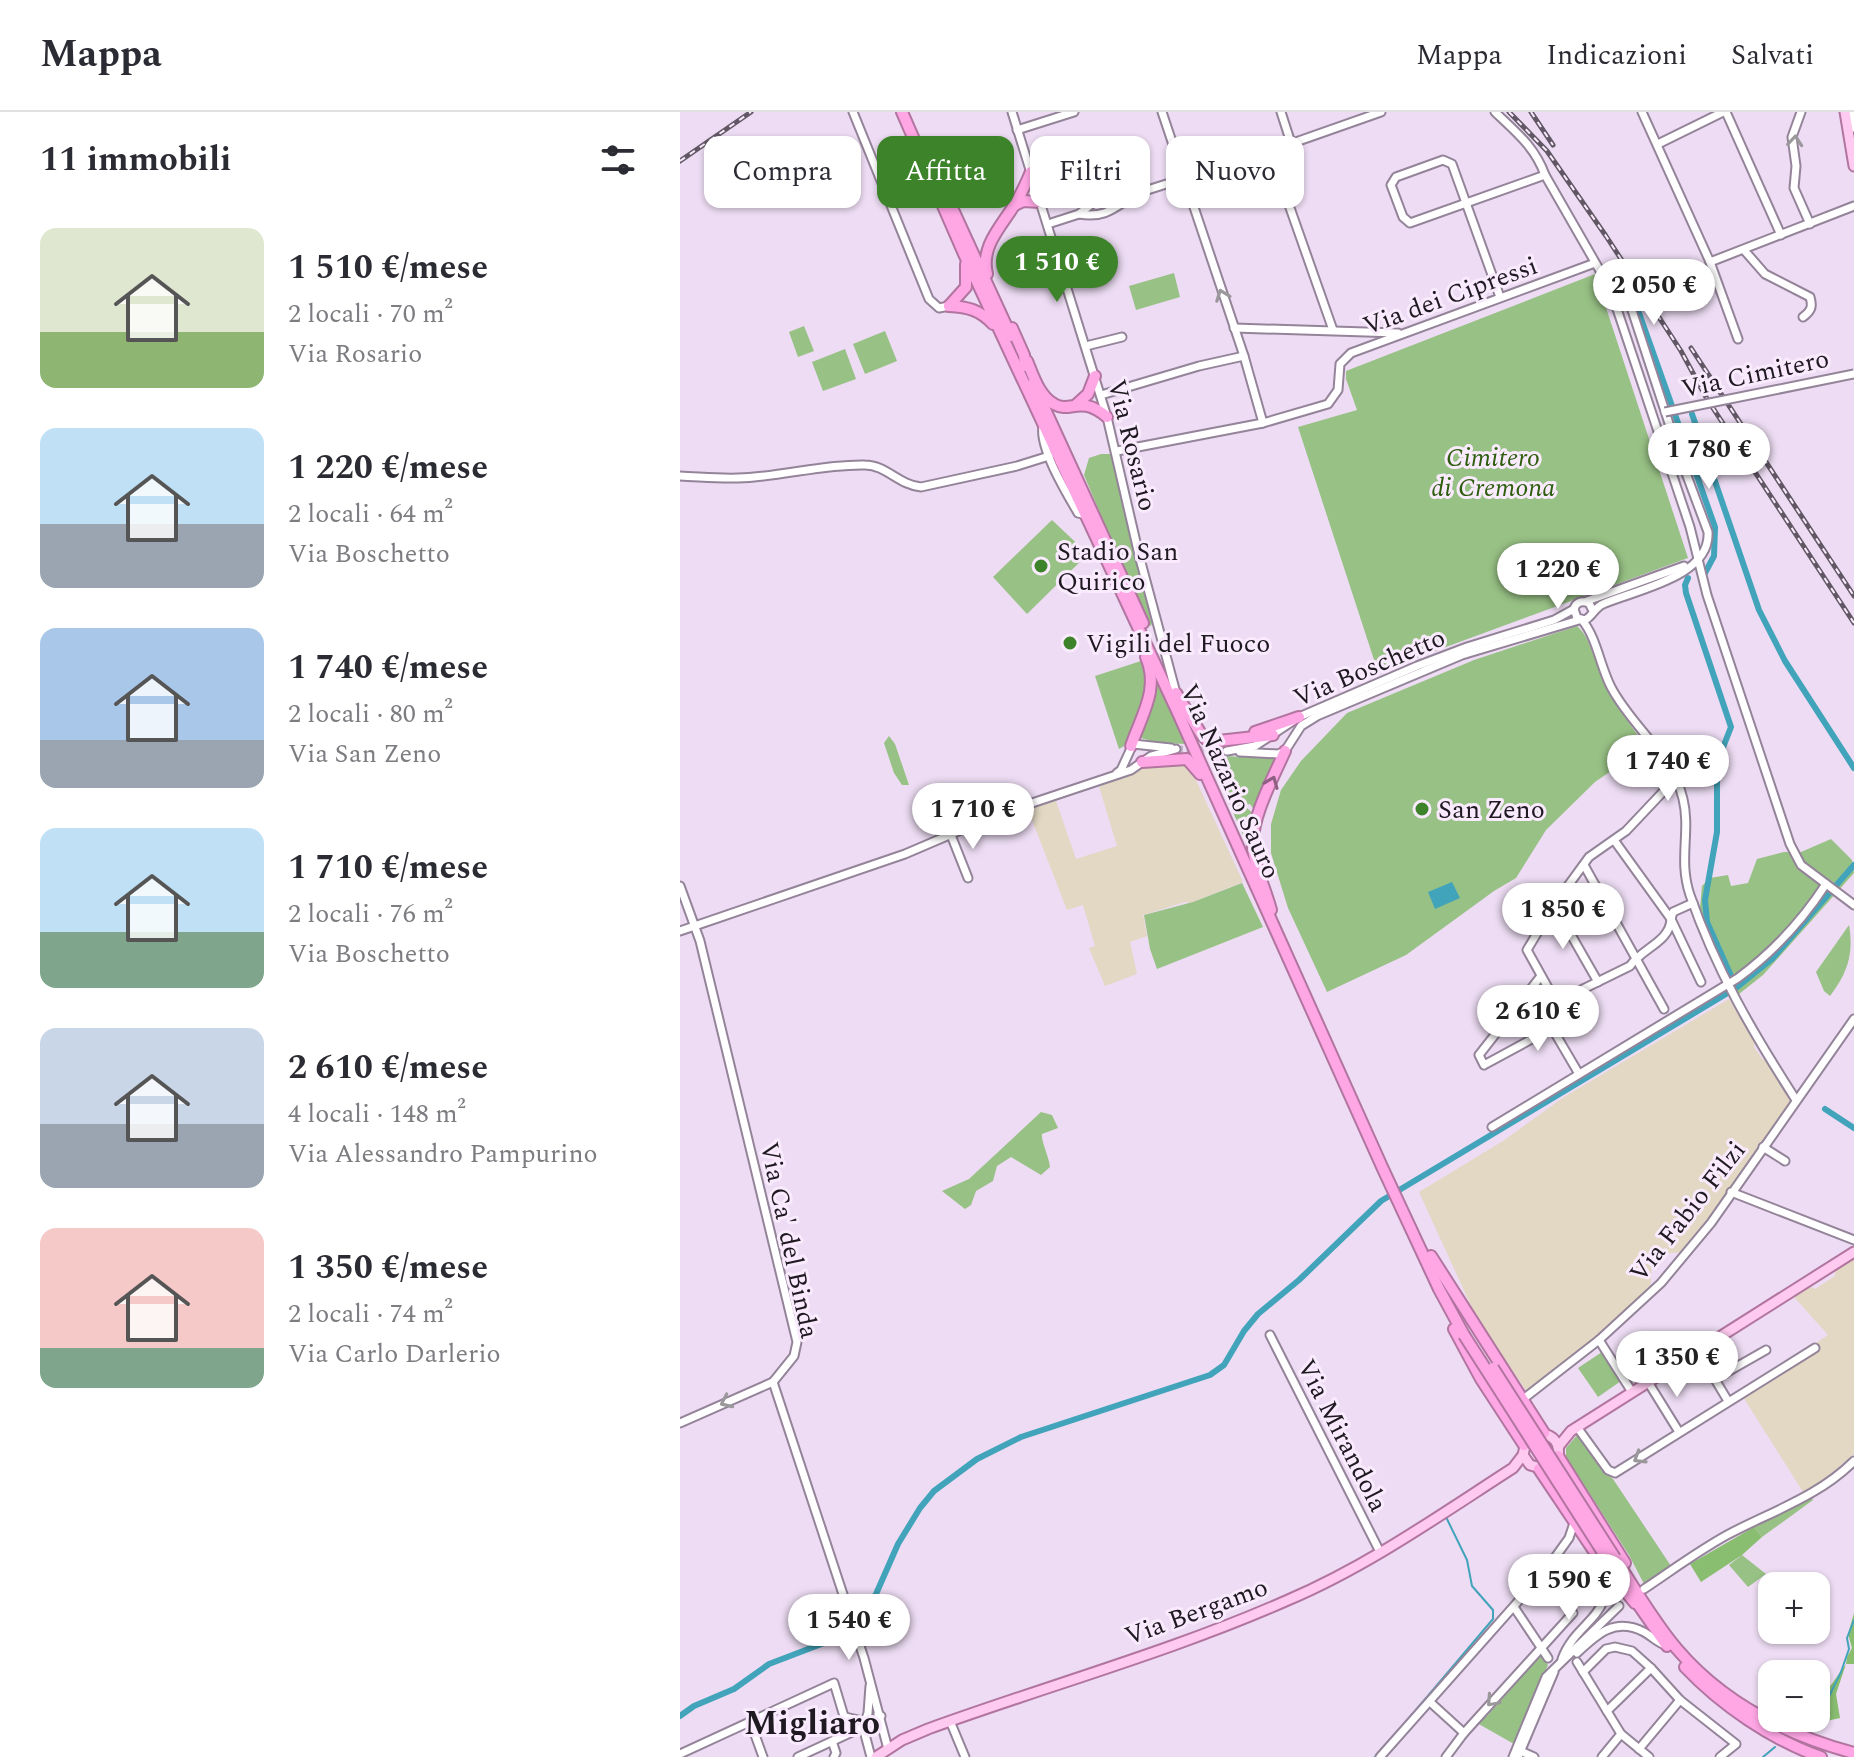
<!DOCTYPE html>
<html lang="it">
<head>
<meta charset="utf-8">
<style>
	body { margin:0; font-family:Spectral,serif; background:#f2f2f3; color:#2b2b33; height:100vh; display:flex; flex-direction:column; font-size:30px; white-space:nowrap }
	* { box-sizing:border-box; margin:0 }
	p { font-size:26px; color:#7c7c81 }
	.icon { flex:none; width:44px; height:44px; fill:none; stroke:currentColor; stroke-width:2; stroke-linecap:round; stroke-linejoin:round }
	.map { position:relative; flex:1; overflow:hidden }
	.side { display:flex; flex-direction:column; background:#fff; width:680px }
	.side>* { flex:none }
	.guide { position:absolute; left:24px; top:24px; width:760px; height:72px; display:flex; gap:16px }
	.buttons { position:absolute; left:1078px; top:1460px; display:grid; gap:16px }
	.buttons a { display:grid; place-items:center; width:72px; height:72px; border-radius:16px; background:#fff; box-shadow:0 2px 6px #0004; font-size:40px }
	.price { position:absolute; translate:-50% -68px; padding:0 18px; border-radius:28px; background:#fff; color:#222; font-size:26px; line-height:52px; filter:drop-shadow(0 2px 4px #0008) }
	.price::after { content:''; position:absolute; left:50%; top:48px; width:24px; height:18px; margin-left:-12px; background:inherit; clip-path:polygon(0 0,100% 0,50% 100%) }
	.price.current { background:#3c8329; color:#fff }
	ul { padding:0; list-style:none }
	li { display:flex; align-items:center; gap:24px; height:200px; padding:0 40px }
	li span { display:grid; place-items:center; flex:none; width:224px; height:160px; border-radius:16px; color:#555 }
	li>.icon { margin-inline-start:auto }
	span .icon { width:96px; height:96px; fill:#fffc; stroke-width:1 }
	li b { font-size:34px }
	h2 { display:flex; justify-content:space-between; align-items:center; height:96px; padding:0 40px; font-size:34px }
	.tag { padding:0 28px; border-radius:16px; background:#fff; box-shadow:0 2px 6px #0004; font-size:28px; line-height:72px }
	.tag.current { background:#3c8329; color:#fff }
	header { display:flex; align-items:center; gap:48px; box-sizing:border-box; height:112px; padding:0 40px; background:#fff; border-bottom:2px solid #e1e1e2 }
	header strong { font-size:38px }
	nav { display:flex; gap:44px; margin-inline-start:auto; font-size:28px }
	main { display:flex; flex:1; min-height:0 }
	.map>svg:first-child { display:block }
</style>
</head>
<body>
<header>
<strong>Mappa</strong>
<nav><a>Mappa</a><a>Indicazioni</a><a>Salvati</a></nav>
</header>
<main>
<section class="side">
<h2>11 immobili<svg class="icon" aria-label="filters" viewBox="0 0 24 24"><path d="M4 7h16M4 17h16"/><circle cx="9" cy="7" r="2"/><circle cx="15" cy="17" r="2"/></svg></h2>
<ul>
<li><span style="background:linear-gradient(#dfe7d0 65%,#8fb573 0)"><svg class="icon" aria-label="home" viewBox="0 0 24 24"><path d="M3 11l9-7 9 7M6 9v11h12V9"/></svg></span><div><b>1 510 €/mese</b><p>2 locali · 70 m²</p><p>Via Rosario</p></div></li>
<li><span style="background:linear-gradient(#bfe0f5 60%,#9aa5b1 0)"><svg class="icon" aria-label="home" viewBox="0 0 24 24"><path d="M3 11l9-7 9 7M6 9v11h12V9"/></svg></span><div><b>1 220 €/mese</b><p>2 locali · 64 m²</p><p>Via Boschetto</p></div></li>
<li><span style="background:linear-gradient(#a9c7e8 70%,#9aa5b1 0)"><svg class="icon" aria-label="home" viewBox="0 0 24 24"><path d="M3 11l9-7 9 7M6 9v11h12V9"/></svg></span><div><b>1 740 €/mese</b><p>2 locali · 80 m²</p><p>Via San Zeno</p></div></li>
<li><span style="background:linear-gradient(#bfe0f5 65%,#7fa58c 0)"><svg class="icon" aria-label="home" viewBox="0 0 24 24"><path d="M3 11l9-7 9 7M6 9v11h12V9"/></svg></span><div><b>1 710 €/mese</b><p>2 locali · 76 m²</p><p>Via Boschetto</p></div></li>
<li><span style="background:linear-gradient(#c9d6e8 60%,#9aa5b1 0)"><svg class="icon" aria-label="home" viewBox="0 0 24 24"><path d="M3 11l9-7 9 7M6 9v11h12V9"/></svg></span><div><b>2 610 €/mese</b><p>4 locali · 148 m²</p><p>Via Alessandro Pampurino</p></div></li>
<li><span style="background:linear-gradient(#f6c9c9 75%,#7fa58c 0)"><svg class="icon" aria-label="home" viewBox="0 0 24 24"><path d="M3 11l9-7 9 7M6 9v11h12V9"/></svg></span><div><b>1 350 €/mese</b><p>2 locali · 74 m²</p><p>Via Carlo Darlerio</p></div></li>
</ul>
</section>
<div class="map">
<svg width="1174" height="1645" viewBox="0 0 1174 1645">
	<rect width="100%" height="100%" fill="#eddcf3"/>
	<g fill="#e2d8c3">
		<polygon points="508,651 563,770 510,791 505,790 463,803 467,824 450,830 457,862 425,874 409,836 415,834 403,793 387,798 347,695 375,686 396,747 437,734 418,671 475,653"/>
		<polygon points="1049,887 1075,930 1074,935 1083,948 1086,946 1113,987 1027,1112 1004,1140 982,1142 972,1150 970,1180 943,1205 847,1280 798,1209 739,1080 823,1029 884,985"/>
		<polygon points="1174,1146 1174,1342 1145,1367 1123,1380 1060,1280 1148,1223 1114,1185 1129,1174 1135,1177 1155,1164 1155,1159"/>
	</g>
	<g fill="#98c185">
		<path d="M457,35L462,52C450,56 447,60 441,71L445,74L443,76L418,81L396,95L384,59Z"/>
		<polygon points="494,161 500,185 456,198 449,174"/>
		<polygon points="915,162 1008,446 698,560 618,315 677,298 666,267 666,259"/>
		<polygon points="124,214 134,239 118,245 109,220"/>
		<polygon points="205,219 217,249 185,262 173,232"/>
		<polygon points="165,237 176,267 143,279 132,250"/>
		<polygon points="421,342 433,342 473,508 471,514 468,513 459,495 404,363 409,346"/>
		<polygon points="372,408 408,442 347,502 313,465"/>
		<path d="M897,514C910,525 912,543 920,559C931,584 947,608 963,631L950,646L915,670L866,718L836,766L814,779L726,843L647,880L608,796L591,741V712L601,678L621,649L667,601L794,548Z"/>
		<path d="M461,549C472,578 456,608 444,634L439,637L415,564Z"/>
		<polygon points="472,557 507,632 478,631 458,625"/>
		<polygon points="209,624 215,632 229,673 222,673 214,661 204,631"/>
		<polygon points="528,643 597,647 575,699 570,692 566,693 564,689 561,690 564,697 567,696 576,704 570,739"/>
		<polygon points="1151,727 1172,748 1174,761 1083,863 1059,882 1048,868 1020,796 1022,774 1030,766 1048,763 1051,774 1068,771 1077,747 1104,740 1121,740"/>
		<polygon points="562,771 583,815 477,857 470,837 464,803 513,790"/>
		<path d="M1169,813C1174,843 1167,861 1150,884L1144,879L1136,860Z"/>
		<path d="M361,1000L372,1003L378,1016L362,1022C361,1030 369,1044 370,1055L361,1063L331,1045L317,1054L313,1069L296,1079L291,1093L285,1097L262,1079L289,1067Z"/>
		<polygon points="922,1240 941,1269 918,1285 898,1256"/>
		<polygon points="898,1322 927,1362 933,1367 991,1454 964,1472 949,1443 886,1345 886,1336"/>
		<polygon points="1132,1386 1133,1388 1082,1425 1074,1415"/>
		<polygon points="1062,1443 1086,1462 1068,1475 1049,1453"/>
		<polygon points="859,1540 868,1553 834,1632 797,1611 803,1604 806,1605 832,1576 831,1573"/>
	</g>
	<g fill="#89be71">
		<polygon points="1074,1415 1082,1425 1062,1443 1021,1470 1010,1452"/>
		<polygon points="1174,1501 1174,1552 1166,1552 1156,1582 1160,1606 1142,1610 1138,1620 1124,1615 1129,1606 1136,1606 1136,1594 1166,1552 1167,1545 1172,1536 1168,1522"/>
	</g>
	<polygon fill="#42a4ba" points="772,770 780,786 755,797 748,780"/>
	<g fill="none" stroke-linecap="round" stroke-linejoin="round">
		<g stroke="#42a4ba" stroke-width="2">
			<polyline points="725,1611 813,1507 813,1498 792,1474 787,1448 766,1405"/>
			<polyline points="1129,1614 1138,1607 1161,1560 1169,1537 1167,1526 1174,1508"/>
			<polyline points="695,1645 705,1634"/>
			<polyline points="1083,1645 1095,1635"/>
		</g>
		<g stroke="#42a4ba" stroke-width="6">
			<polyline points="954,187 1035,415 1034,444 1025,461"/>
			<polyline points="1012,302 1079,498 1105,549 1174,656"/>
			<polyline points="1008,466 1005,473 1006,481 1051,615 1042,638 1037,667 1037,720 1025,788 1027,810 1055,873"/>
			<polyline points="1145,997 1174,1016"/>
			<polyline points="0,1604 14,1594 54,1577 89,1552 144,1531 172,1513 196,1482 218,1432 240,1396 254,1379 297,1347 341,1325 530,1263 544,1253 564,1219 578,1202 619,1168 701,1089 1056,876 1092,847 1174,753"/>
		</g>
		<polyline stroke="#c4b5c9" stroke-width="7" stroke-dasharray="7 3.5" stroke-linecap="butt" points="496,637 547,639"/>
		<defs>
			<g id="minor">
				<polyline points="173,0 249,187 259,196 269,194"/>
				<polyline points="332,0 427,305 459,443 496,581"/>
				<polyline points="482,0 564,244 583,311"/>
				<polyline points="601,0 611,31"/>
				<path d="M815,0C836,20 855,35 865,63L923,164L937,197L1010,415L1027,483L1110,732L1121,753L1174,793"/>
				<polyline points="962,0 1030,150 1058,227"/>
				<polyline points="1046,0 1101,123"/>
				<polyline points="1121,0 1112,25 1116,54 1114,76 1130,112"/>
				<polyline points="1171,0 1174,16"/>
				<polyline points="337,18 394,0"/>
				<polyline points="978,32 1043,0"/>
				<polyline points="590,39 653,218"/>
				<path d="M399,102C427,107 436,94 458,81L590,39L701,0"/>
				<polyline points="368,112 399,102 413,91 440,82 458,81"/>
				<path d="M1064,138L1085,162L1130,185C1133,195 1131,199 1123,205"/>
				<polyline points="1030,150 1174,94"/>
				<polyline points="382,158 411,148"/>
				<polyline points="820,185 772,52 763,48 716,65 711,73 723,105 730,111 865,63"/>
				<polyline points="554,216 718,221"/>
				<polyline points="406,234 442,225"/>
				<polyline points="421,283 519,254 564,244"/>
				<path d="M363,315C359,336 387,382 398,401L406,403"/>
				<polyline points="437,339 583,311 648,292 658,278 660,252 671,241 915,151"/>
				<path d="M0,364C25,365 50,368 74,365C111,362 148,352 185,353C206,353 219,373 241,375L337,354L369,344"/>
				<polyline points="907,489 1004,454"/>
				<path d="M913,499L909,491C902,488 896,490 894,497L897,506L905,508C913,504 914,496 923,492C955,478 1031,465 1028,420L1000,345L948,186L935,168L923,164"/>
				<path d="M902,508C917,526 920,554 931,575C951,614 993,643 1003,687C1011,719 998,748 1010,783C1036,858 1073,921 1116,988"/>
				<polyline points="547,639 575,634 619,605 737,554 787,535 874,508 894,497"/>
				<polyline points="605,639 621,614 637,604 782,543 899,508"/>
				<polyline points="560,640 598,642 605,639"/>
				<polyline points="437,661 441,658 453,632 491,636"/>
				<polyline points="271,723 288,766"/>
				<polyline points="934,728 991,807 1021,870"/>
				<polyline points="904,753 984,897"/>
				<polyline points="0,774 20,829 117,1230 114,1244 93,1270 184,1546 208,1637"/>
				<polyline points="874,793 918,870"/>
				<polyline points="991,807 993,800 1013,791"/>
				<polyline points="0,819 225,742 316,703 451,658 471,644 496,637"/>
				<path d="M861,864L799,943L804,953L872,916L897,880L950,854C962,836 990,830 991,807"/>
				<polyline points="881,899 847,838 874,793 909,745 946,719 997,665"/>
				<polyline points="872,916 899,962"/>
				<path d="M812,1015L1058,866C1093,840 1122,809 1146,772"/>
				<polyline points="1083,1035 1105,1049"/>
				<polyline points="1051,1080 1174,1128"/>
				<polyline points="590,1223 700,1440"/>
				<polyline points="919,1228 952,1280"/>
				<polyline points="1018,1239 1048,1289"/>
				<polyline points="1035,1267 1086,1238"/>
				<polyline points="968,1270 999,1320"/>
				<polyline points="842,1288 919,1228 981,1171 1031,1111 1174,907"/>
				<polyline points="0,1311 93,1270"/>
				<polyline points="897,1315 928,1358 935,1361 1135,1236"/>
				<path d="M964,1477C991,1459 1018,1439 1047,1423C1090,1400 1138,1385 1174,1349"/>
				<polyline points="834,1495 868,1546"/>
				<path d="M897,1541C917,1522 935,1505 964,1520C972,1524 977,1531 986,1533"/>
				<path d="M882,1547C897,1506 940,1505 920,1451"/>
				<polyline points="897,1550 941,1622 969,1645"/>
				<polyline points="903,1560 926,1537 935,1535 952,1539 971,1556 1000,1588 1056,1632 1040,1645"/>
				<polyline points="190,1574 188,1601 183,1615 191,1645"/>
				<polyline points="750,1590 784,1621"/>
				<polyline points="927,1599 971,1556"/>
				<polyline points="165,1605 192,1611 201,1604 198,1602"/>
				<polyline points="70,1609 83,1645"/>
				<polyline points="270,1609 285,1645"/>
				<polyline points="152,1629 156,1641 154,1645"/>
				<polyline points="959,1637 1000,1588"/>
				<polyline points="838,1638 854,1645"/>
				<polyline points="0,1642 154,1571 169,1621"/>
				<polyline points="118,1645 183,1615"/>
				<polyline points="700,1645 866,1458 889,1426 894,1411"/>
				<polyline points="766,1645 784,1621 893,1501"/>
				<polyline points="833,1645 866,1565 939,1494"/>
				<polyline points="838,1645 874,1560"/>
				<polyline points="922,1645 941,1622"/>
			</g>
			<g id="major">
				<polyline points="1165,0 1174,54"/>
				<path d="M858,1322C874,1321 882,1333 877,1348"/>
				<polyline points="878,1335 891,1319 1174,1140"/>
				<polyline points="843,1343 850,1353 865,1357"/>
				<path d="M196,1645L222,1628L248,1617C366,1574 493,1539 608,1488C688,1454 760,1403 833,1356L843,1343L846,1330"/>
			</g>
			<g id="highway">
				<polyline points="222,0 284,142 498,601 703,1057 759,1177 784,1223"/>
				<polyline points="246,39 331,224"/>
				<polyline points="335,93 343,89 360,90"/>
				<path d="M307,162C300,133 323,113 336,90C342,81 346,71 351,60"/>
				<path d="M269,194C288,195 300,198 313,212"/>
				<polyline points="269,194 286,175 286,152"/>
				<polyline points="332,216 344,243 345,254"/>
				<path d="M347,249C353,263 359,284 374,292C391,302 400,282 427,305"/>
				<polyline points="353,271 463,511"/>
				<polyline points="397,292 408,282 415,264"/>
				<polyline points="496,581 521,622 529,630 593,623"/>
				<polyline points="575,620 619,605"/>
				<path d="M451,634C461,604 480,577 466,545"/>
				<polyline points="462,650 507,647 520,662"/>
				<path d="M591,798C586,778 575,757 573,736C570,708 593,666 605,639"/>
				<polyline points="751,1144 864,1321"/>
				<polyline points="774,1217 801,1267 844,1333"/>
				<polyline points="878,1344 945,1451"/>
				<polyline points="859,1357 918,1445 955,1491"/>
				<path d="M935,1446C955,1477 974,1510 997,1537C1043,1591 1107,1623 1174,1641"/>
				<polyline points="953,1485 987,1534"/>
				<path d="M1005,1555C1041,1593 1092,1628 1141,1645"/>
			</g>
		</defs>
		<use href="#minor" stroke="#948499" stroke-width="11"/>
		<use href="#major" stroke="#b175a0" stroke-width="13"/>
		<use href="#highway" stroke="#b175a0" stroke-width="14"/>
		<use href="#minor" stroke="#fff" stroke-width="7"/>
		<use href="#major" stroke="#ffcaef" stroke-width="9"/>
		<use href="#highway" stroke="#ffa6e5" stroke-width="10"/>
		<defs>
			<g id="rail">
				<polyline points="829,0 867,39 926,124 1001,239 1027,287 1174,511"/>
				<polyline points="851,0 873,33"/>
				<polyline points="0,49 71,0"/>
				<polyline points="1011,236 1174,484"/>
			</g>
		</defs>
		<use href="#rail" stroke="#625865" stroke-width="5"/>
		<use href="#rail" stroke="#f9ebfd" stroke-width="2" stroke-dasharray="6" stroke-linecap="butt"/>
		<defs>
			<polyline id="minor-bridge" points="985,300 1174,262"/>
			<g id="highway-bridge">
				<polyline points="784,1223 929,1450"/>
				<polyline points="813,1256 935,1446"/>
			</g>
		</defs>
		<use href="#minor-bridge" stroke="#948499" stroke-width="11" stroke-linecap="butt"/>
		<use href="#highway-bridge" stroke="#b175a0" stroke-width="14" stroke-linecap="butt"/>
		<use href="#minor-bridge" stroke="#fff" stroke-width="7"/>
		<use href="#highway-bridge" stroke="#ffa6e5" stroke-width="10"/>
	</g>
	<defs><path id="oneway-chevron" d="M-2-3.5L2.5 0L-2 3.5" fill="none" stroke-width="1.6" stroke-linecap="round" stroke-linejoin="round" transform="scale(2)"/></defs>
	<g stroke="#9a989b">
		<use href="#oneway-chevron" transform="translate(1115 29) rotate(-85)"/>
		<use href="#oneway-chevron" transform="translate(542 183) rotate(-110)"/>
		<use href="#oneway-chevron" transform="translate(46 1290) rotate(155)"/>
		<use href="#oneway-chevron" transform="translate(959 1346) rotate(148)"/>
		<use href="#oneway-chevron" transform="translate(812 1589) rotate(132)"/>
	</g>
	<use stroke="#8f6083" href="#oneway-chevron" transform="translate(592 670) rotate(-68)"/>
	<g fill="#3c8329" stroke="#f9ebfd" stroke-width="3">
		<circle cx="361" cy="454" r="8"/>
		<circle cx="390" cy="531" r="8"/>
		<circle cx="742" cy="697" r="8"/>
	</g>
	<g text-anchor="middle" stroke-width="6" stroke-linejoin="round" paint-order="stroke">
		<g font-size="26" fill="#1f1921" stroke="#f9ebfd">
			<text transform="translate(770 183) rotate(-20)" y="9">Via dei Cipressi</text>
			<text transform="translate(1075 261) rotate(-12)" y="9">Via Cimitero</text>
			<text transform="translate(453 333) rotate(76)" y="9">Via Rosario</text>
			<text transform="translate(689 555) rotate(-23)" y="9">Via Boschetto</text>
			<text transform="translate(551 669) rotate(66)" y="9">Via Nazario Sauro</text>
			<text transform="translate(1007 1099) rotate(-52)" y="9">Via Fabio Filzi</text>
			<text transform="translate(110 1128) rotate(78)" y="9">Via Ca' del Binda</text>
			<text transform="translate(663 1323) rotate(63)" y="9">Via Mirandola</text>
			<text transform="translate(516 1499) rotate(-20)" y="9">Via Bergamo</text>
		</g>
		<g font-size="26" font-style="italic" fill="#2d5d0d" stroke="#f9ebfd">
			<text x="813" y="354">Cimitero<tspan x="813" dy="30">di Cremona</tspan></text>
		</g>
		<g font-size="26" fill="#1f1921" stroke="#f9ebfd" text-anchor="start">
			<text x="377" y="448">Stadio San<tspan x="377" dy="30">Quirico</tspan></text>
			<text x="406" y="540">Vigili del Fuoco</text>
			<text x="758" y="706">San Zeno</text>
		</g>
		<g font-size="34" font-weight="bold" fill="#1f1921" stroke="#f9ebfd">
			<text x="132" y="1622">Migliaro</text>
		</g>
	</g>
</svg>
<div class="buttons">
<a>+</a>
<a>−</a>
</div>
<b class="price current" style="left:377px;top:192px">1 510 €</b>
<b class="price" style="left:974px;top:215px">2 050 €</b>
<b class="price" style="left:1029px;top:379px">1 780 €</b>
<b class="price" style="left:878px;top:499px">1 220 €</b>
<b class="price" style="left:988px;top:691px">1 740 €</b>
<b class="price" style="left:293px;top:739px">1 710 €</b>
<b class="price" style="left:883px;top:839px">1 850 €</b>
<b class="price" style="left:858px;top:941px">2 610 €</b>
<b class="price" style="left:997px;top:1287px">1 350 €</b>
<b class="price" style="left:889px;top:1510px">1 590 €</b>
<b class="price" style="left:169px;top:1550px">1 540 €</b>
<div class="guide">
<a class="tag">Compra</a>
<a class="tag current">Affitta</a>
<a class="tag">Filtri</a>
<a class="tag">Nuovo</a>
</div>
</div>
</main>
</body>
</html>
